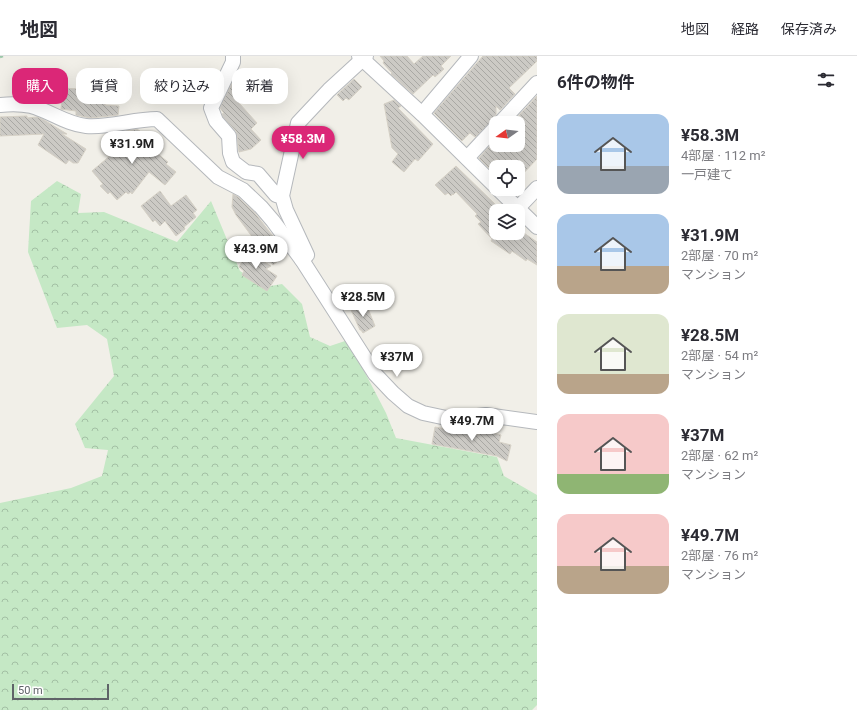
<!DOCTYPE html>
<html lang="ja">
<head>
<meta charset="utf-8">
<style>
	body { margin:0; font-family:Roboto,"Noto Sans JP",sans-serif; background:#f7f7f7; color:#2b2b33; height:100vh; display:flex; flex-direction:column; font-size:15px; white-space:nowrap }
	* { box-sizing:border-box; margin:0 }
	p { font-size:13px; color:#7c7c81 }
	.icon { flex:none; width:22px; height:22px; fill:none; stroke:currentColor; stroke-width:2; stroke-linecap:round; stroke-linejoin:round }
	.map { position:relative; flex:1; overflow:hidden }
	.sheet { display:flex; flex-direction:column; background:#fff; width:320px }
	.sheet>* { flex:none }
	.hud { position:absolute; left:12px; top:12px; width:380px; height:36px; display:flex; gap:8px }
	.needle { width:26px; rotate:256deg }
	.controls { position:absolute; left:489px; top:60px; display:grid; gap:8px }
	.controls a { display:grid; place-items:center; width:36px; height:36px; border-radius:8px; background:#fff; box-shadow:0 4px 16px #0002; font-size:20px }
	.scale { position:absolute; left:12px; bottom:10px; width:97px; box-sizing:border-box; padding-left:4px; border:2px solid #5f6368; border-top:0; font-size:11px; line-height:14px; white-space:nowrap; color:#5f6368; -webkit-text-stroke:3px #fff; paint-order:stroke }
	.price { position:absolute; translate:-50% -34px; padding:0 9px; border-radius:14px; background:#fff; color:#222; font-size:13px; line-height:26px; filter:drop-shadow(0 1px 2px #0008) }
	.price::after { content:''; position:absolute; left:50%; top:24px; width:12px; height:9px; margin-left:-6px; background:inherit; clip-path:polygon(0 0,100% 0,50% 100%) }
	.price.on { background:#db2777; color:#fff }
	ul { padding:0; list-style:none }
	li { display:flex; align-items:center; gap:12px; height:100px; padding:0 20px }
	li span { display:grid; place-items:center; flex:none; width:112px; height:80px; border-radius:12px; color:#555 }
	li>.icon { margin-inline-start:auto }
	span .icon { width:48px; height:48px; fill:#fffc; stroke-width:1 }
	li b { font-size:17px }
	h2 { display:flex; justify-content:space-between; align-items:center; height:48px; padding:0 20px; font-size:17px }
	.pill { padding:0 14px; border-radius:12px; background:#fff; box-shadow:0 4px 16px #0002; font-size:14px; line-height:36px }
	.pill.on { background:#db2777; color:#fff }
	header { display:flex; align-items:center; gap:24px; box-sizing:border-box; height:56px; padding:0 20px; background:#fff; border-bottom:1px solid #e1e1e2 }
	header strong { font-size:19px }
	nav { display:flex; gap:22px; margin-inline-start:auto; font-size:14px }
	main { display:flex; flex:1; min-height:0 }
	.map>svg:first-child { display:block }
</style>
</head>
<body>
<header>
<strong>地図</strong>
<nav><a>地図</a><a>経路</a><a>保存済み</a></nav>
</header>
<main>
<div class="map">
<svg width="537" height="654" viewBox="0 0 537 654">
	<defs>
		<pattern id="forest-crowns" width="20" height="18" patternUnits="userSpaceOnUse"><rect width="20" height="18" fill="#c5e8c5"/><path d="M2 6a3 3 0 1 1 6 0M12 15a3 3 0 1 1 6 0" fill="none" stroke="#a3c0a4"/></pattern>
		<pattern id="building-back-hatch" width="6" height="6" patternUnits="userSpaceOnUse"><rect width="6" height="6" fill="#cccac5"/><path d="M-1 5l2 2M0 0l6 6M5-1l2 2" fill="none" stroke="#a9a8a4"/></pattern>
	</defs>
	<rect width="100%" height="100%" fill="#f1efe8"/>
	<polygon fill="url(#forest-crowns)" points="57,125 81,138 78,157 104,156 177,186 211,145 240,215 265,231 282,228 302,248 310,281 330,290 348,284 386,357 396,382 497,401 504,420 537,439 537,649 532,654 0,654 0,447 71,432 102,420 108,394 85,392 75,368 114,320 107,283 87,269 57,272 28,196 31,145"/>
	<g fill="url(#building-back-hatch)" stroke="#d6d1c6">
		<polygon points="380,0 407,0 414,8 423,0 451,0 441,10 444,13 435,21 433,19 413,38 391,18 392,17 383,7 384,5"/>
		<polygon points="483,0 537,0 537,5 509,32 515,38 500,54 496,50 496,59 493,63 475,81 470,77 462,85 434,57"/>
		<polygon points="354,23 362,31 349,44 346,42 343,45 337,39"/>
		<polygon points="233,25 247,39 239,47 257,67 251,73 261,84 251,93 239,96 237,80 236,75 223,61 222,58 224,57 220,52"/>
		<polygon points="63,32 78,33 77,39 106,42 105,49 119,50 118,59 90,62 76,59 76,55 61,53"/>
		<polygon points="537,40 537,103 518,123 518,111 505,111 496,103 496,107 490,113 479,102 496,83 496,89 518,89 518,67 513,66"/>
		<polygon points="394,44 401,50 398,52 433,88 418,105 415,103 404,116 392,106 398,98 392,92 384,48"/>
		<polygon points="27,60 27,62 37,61 44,64 67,78 62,78 86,93 78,107 73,107 69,104 66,108 38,89 44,78 0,80 0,61"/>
		<polygon points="137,73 154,85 148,90 168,106 166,108 176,116 165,129 149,116 132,138 131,136 128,138 126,136 117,144 110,136 108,138 100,130 103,128 92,115 118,93 115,91 126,75"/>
		<polygon points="456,110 498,151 496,154 496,177 518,177 518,173 537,186 537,209 527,203 526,205 512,195 510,198 491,185 492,183 478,168 481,166 475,160 477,158 456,136 453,139 452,138 451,140 448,137 445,139 435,129"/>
		<polygon points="160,135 171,150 186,139 197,154 193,157 196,161 184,171 185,173 176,180 165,165 160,170 155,164 153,166 141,150"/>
		<polygon points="233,138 238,141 254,156 287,198 273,209 236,159 232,151"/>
		<polygon points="241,192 271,210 266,213 277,220 267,235 242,219 244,215 239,211 242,206 235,201"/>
		<polygon points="363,249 364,251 367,250 375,270 363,277 361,274 360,274 351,254"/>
		<polygon points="435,371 479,379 480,374 501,379 499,386 511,389 507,405 497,400 432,388"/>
	</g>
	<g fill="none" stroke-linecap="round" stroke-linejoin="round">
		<defs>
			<g id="minor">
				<polyline points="233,0 233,6 211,52 216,65 229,80 230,97 233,106 246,116 258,118 276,139 282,140"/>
				<polyline points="359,0 422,58 496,131"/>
				<path d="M0,49C9,48 22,48 31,50C50,55 66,68 86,70C110,72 133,63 157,63L218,121L243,134L261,151L273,165L302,204L375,318L393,337L408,350L423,357L451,363L486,359L537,366"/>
				<polyline points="422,58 471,0"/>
				<polyline points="500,67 537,27"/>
				<polyline points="467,102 496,71"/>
				<polyline points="498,133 537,171"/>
				<polyline points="518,152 537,132"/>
				<polyline points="302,204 307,199 286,154 282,140 298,67 329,34 366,0"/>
			</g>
		</defs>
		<use href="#minor" stroke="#b5b8bc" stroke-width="16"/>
		<polyline stroke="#9cc7a9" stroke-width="2.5" stroke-dasharray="4 2" stroke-linecap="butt" points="0,1 3,0"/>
		<use href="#minor" stroke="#fff" stroke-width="14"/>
	</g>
</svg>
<div class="controls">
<a><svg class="needle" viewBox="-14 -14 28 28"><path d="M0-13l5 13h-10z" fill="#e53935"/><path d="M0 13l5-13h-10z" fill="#7c7c81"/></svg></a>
<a><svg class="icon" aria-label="locate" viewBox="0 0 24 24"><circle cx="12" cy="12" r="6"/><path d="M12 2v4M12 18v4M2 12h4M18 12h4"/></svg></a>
<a><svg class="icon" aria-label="layers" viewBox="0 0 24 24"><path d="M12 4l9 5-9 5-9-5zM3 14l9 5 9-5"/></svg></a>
</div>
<div class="scale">50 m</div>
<b class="price on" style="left:303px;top:104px">¥58.3M</b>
<b class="price" style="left:132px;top:109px">¥31.9M</b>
<b class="price" style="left:256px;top:214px">¥43.9M</b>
<b class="price" style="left:363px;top:262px">¥28.5M</b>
<b class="price" style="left:397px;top:322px">¥37M</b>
<b class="price" style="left:472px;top:386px">¥49.7M</b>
<div class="hud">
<a class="pill on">購入</a>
<a class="pill">賃貸</a>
<a class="pill">絞り込み</a>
<a class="pill">新着</a>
</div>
</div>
<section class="sheet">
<h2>6件の物件<svg class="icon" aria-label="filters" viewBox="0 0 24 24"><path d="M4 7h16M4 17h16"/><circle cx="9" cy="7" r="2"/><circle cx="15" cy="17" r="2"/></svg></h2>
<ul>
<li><span style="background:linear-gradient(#a9c7e8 65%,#9aa5b1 0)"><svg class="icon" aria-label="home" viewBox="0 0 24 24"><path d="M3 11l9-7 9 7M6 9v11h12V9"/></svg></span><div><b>¥58.3M</b><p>4部屋 · 112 m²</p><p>一戸建て</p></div></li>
<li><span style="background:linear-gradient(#a9c7e8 65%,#b9a48a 0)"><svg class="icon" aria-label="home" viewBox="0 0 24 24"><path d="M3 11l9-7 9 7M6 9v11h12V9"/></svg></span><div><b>¥31.9M</b><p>2部屋 · 70 m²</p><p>マンション</p></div></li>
<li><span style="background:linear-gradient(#dfe7d0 75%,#b9a48a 0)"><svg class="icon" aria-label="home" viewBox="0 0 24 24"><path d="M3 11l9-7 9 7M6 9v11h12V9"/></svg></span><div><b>¥28.5M</b><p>2部屋 · 54 m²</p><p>マンション</p></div></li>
<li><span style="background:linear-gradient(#f6c9c9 75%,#8fb573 0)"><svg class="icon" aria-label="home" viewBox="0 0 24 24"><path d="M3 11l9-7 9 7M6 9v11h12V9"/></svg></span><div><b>¥37M</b><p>2部屋 · 62 m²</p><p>マンション</p></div></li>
<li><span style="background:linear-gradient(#f6c9c9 65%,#b9a48a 0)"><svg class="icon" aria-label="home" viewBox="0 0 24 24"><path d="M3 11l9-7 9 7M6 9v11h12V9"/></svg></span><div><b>¥49.7M</b><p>2部屋 · 76 m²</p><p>マンション</p></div></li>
</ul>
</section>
</main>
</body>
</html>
